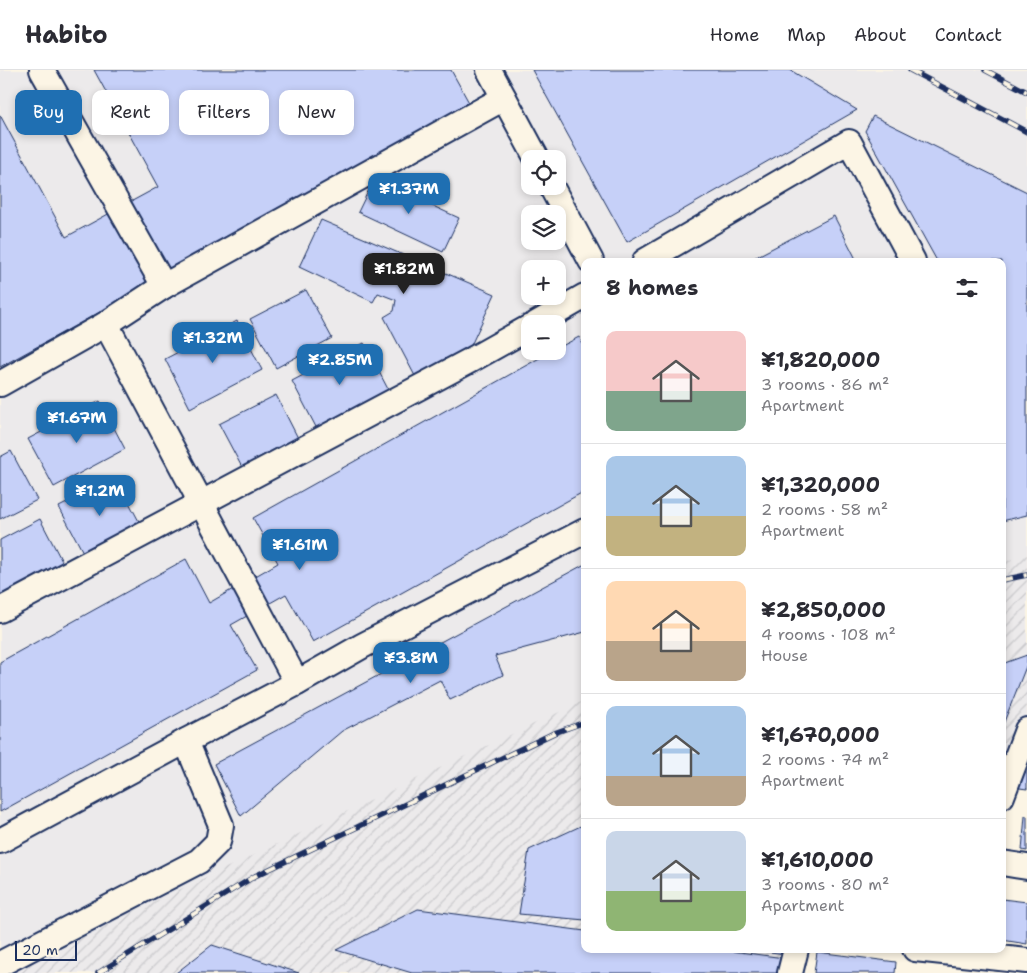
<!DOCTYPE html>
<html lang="en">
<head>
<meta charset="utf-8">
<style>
	body { margin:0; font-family:"Shantell Sans",sans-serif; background:#f2f2f3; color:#2b2b33; height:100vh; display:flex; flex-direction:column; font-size:19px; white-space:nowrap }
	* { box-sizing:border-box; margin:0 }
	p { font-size:16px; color:#7c7c81 }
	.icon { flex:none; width:28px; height:28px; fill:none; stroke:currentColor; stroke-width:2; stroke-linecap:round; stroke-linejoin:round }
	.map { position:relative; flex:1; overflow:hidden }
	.panel { position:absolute; left:581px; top:188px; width:425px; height:695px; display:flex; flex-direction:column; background:#fff; border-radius:10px; box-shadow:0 2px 8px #0003 }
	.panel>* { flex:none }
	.guide { position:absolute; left:15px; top:20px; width:475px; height:45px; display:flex; gap:10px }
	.fabs { position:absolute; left:521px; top:80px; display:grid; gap:10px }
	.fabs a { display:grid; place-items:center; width:45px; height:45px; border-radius:10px; background:#fff; box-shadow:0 2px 8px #0003; font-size:25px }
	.scale { position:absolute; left:15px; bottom:12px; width:62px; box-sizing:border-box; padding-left:5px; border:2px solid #1b2f5e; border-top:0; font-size:14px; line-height:18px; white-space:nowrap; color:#1b2f5e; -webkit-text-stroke:4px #fcf5e5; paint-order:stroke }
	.price { position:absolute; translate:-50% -42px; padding:0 11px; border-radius:10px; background:#1f6fb2; color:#fff; font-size:16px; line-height:32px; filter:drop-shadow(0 1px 2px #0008) }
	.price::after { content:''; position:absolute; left:50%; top:30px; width:15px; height:11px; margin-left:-8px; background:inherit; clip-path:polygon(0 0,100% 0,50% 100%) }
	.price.on { background:#222; color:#fff }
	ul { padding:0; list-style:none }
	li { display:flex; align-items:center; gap:15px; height:125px; padding:0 25px }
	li+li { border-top:1px solid #e1e1e2 }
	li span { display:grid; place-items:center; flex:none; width:140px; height:100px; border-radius:10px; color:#555 }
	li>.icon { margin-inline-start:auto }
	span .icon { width:60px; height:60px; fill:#fffc; stroke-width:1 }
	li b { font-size:21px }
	h2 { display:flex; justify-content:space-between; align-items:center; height:60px; padding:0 25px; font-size:21px }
	.pill { padding:0 18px; border-radius:10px; background:#fff; box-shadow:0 2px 8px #0003; font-size:18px; line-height:45px }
	.pill.on { background:#1f6fb2; color:#fff }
	header { display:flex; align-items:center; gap:30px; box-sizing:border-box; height:70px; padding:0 25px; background:#fff; border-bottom:1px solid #e1e1e2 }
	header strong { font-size:24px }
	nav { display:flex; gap:28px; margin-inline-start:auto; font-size:18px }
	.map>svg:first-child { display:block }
</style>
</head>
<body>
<header>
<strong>Habito</strong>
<nav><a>Home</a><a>Map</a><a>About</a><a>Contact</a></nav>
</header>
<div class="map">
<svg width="1027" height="903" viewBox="0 0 1027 903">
	<defs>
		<pattern id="industrial-furrows" width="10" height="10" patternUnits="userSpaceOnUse" patternTransform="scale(1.25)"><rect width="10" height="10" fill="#eceaeb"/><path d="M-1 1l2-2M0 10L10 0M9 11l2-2" fill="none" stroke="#cac9cc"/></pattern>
	</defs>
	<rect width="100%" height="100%" fill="#fcf5e5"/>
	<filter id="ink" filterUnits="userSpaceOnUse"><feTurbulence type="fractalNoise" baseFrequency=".02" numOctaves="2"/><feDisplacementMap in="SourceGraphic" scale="10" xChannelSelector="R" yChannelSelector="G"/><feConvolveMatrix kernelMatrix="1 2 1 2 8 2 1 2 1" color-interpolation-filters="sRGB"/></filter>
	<g filter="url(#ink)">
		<path fill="#eceaeb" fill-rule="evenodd" d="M0,0H1027V584L1003,590L1002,191H585V723L264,781L0,903ZM530,89H558V116H530ZM530,144H558V171H530ZM530,199H558V226H530ZM530,254H558V281H530Z"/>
		<g fill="url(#industrial-furrows)">
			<polygon points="1027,485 1027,660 1002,726 1002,492"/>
			<polygon points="585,630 585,879 796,879 790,903 1,903"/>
		</g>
		<g fill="#c6d0f8" stroke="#1b2f5e">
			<polygon points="94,0 451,0 472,38 0,297 0,45 66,167 158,117"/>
			<polygon points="532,0 790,0 857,40 627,172"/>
			<polygon points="873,46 1027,122 1027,445 1002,451 1002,191 937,191 865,61"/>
			<polygon points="374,109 459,148 443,182 358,142"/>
			<polygon points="834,146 857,191 748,191"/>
			<polygon points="321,150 495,224 466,286 415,306 384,247 394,241 396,230 378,223 373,232 299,197"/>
			<polygon points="306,220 332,268 276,298 250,249"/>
			<polygon points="237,251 262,300 190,338 165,289"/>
			<polygon points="579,267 585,278 585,421 313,572 286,524 231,555 257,600 0,742 0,592 186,489 209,533 278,493 253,448 552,281 558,281 558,278"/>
			<polygon points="364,273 389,321 317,359 292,311"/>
			<polygon points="276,325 301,374 245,403 219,354"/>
			<polygon points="100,331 125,379 54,417 28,369"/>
			<polygon points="11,381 37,430 0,449 0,387"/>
			<polygon points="116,408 142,457 85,486 59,437"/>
			<polygon points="40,449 65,497 0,532 0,470"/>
			<polygon points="585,494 585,562 495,586 503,605 450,630 440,610 342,661 241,746 214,694"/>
			<polygon points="1027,585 1027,594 1002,657 1002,594"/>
			<polygon points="1027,688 1027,719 1012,717"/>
			<polygon points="1025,746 1027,746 1027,781 1022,780"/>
			<polygon points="585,754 585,850 519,844 529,780"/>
			<polygon points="1002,829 1027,832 1027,874 1002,870"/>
			<polygon points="418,839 585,861 585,879 717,879 784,888 781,903 412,903 336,880"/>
			<polygon points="212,875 299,903 176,903"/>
			<polygon points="748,879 786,879 785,884"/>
			<polygon points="817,882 896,892 895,903 814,903"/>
		</g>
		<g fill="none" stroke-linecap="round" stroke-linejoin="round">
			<defs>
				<g id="minor">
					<polyline points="42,0 164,216"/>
					<polyline points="489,0 537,89"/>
					<polyline points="551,116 591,191"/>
					<polyline points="645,191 849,72 913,191"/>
					<polyline points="106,254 297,613"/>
					<polyline points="536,254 585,226"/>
					<polyline points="0,314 106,254 164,216 504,28"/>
					<polyline points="0,540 471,290 530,257"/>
					<polyline points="1002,726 1027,660"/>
					<polyline points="0,771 186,671"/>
					<polyline points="1002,793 1027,797"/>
					<polyline points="915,879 1027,891"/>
					<polyline points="0,894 199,791 218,772 221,755 186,671 297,613 362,576 585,461"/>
					<polyline points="790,903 796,879"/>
				</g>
			</defs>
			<use href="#minor" stroke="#1b2f5e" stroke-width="28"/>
			<use href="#minor" stroke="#fcf5e5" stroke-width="24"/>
			<defs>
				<g id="rail">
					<polyline points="910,0 1027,62"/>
					<polyline points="985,0 1027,22"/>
					<polyline points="1002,510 1027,505"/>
					<polyline points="98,903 255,806 554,663 585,652"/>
				</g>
			</defs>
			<use href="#rail" stroke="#1b2f5e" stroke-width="5.5"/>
			<use href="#rail" stroke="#fcf5e5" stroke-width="4" stroke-dasharray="11" stroke-linecap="butt"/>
		</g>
	</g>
</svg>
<div class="fabs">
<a><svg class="icon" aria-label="locate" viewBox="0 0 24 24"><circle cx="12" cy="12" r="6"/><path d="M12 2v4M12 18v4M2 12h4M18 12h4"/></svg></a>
<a><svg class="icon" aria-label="layers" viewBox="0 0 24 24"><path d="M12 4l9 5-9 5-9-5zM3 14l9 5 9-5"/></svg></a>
<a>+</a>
<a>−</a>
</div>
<div class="scale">20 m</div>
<b class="price" style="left:409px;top:145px">¥1.37M</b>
<b class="price on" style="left:404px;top:225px">¥1.82M</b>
<b class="price" style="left:213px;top:294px">¥1.32M</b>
<b class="price" style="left:340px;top:316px">¥2.85M</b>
<b class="price" style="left:77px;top:374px">¥1.67M</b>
<b class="price" style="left:100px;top:447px">¥1.2M</b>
<b class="price" style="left:300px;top:501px">¥1.61M</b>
<b class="price" style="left:411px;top:614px">¥3.8M</b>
<div class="guide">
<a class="pill on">Buy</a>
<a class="pill">Rent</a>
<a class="pill">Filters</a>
<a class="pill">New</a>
</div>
<section class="panel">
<h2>8 homes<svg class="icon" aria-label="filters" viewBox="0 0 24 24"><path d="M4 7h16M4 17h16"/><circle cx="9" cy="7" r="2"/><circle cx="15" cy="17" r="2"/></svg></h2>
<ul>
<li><span style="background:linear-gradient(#f6c9c9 60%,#7fa58c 0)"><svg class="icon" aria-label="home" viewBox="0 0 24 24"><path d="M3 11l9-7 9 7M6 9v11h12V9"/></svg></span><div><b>¥1,820,000</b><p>3 rooms · 86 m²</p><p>Apartment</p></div></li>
<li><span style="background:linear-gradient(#a9c7e8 60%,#c2b280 0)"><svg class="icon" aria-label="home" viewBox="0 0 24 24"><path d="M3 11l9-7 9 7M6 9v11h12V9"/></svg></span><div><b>¥1,320,000</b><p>2 rooms · 58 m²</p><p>Apartment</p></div></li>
<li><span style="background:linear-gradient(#ffd9b3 60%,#b9a48a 0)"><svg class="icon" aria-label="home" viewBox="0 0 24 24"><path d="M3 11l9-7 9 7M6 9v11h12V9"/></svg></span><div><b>¥2,850,000</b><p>4 rooms · 108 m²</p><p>House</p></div></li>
<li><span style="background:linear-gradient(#a9c7e8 70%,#b9a48a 0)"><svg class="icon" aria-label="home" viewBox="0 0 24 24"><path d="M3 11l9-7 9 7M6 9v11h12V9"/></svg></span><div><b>¥1,670,000</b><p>2 rooms · 74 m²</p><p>Apartment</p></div></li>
<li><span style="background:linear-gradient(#c9d6e8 60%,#8fb573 0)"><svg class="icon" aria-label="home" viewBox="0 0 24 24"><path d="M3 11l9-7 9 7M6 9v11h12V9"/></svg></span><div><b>¥1,610,000</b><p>3 rooms · 80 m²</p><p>Apartment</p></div></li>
</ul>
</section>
</div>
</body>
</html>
